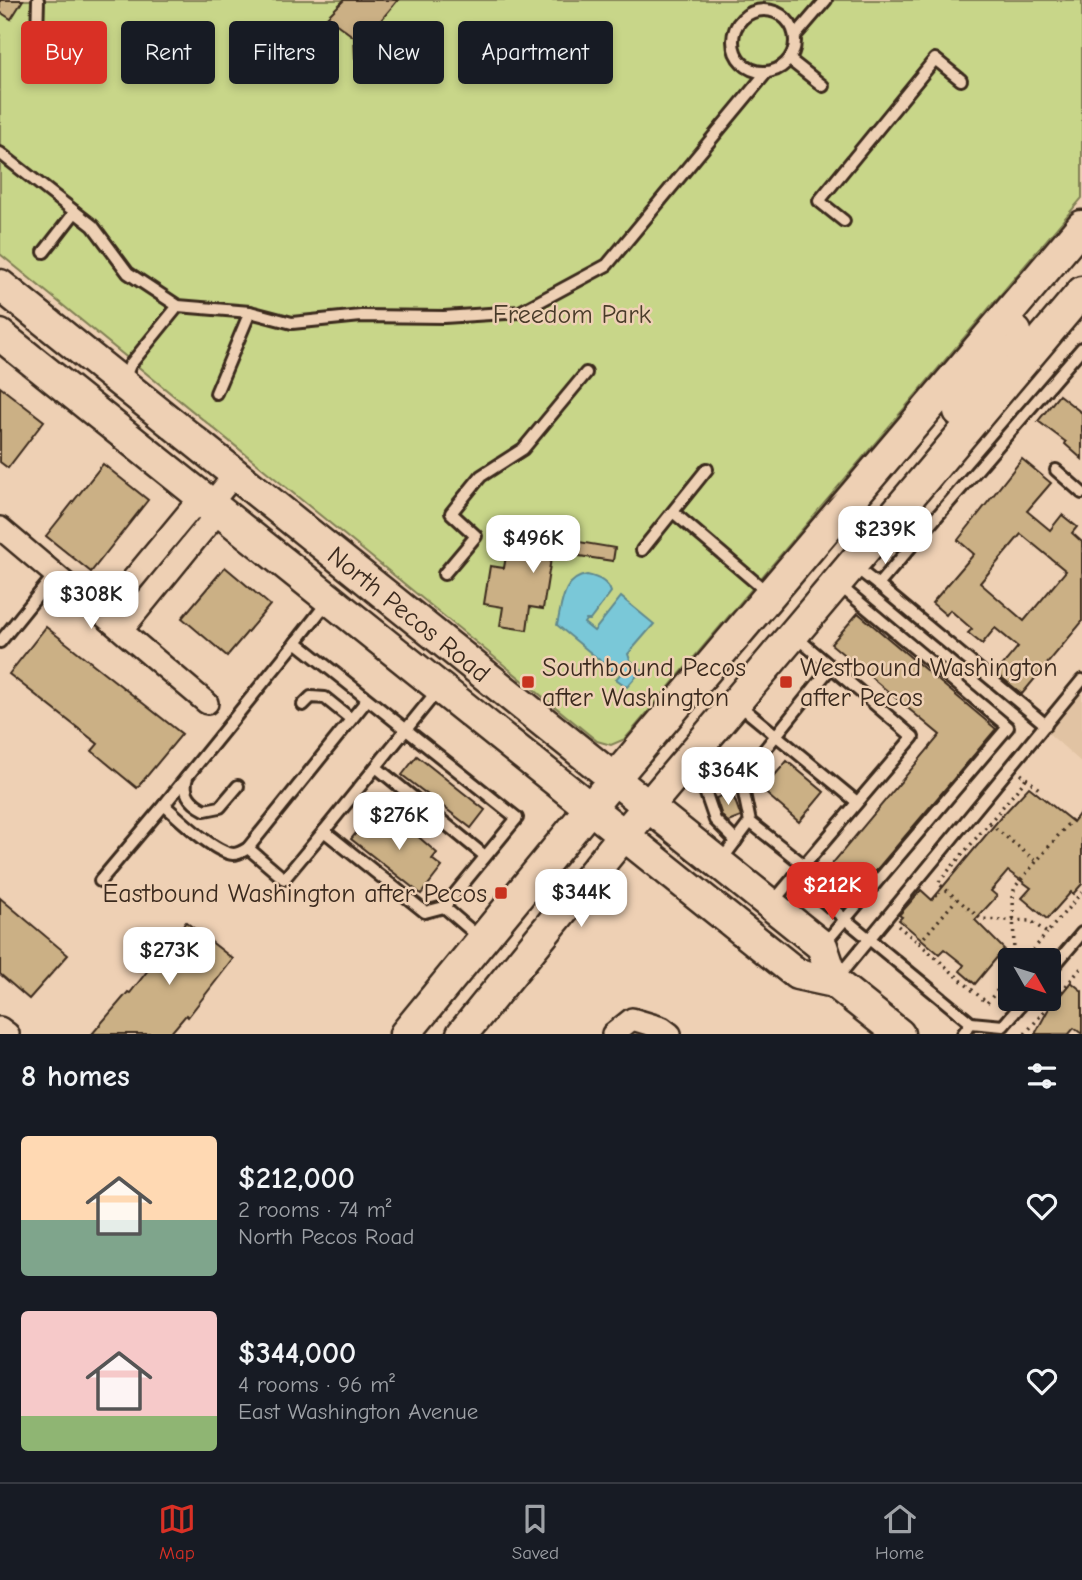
<!DOCTYPE html>
<html lang="en">
<head>
<meta charset="utf-8">
<style>
	body { margin:0; font-family:"Comic Neue",sans-serif; background:#20242c; color:#f1f3f6; height:100vh; display:flex; flex-direction:column; font-size:26px; white-space:nowrap }
	* { box-sizing:border-box; margin:0 }
	p { font-size:23px; color:#9ea1a6 }
	.icon { flex:none; width:38px; height:38px; fill:none; stroke:currentColor; stroke-width:2; stroke-linecap:round; stroke-linejoin:round }
	.map { position:relative; height:1034px; overflow:hidden }
	.details { display:flex; flex-direction:column; background:#171b24; flex:1 }
	.details>* { flex:none }
	.banner { position:absolute; left:21px; top:21px; width:700px; height:63px; display:flex; gap:14px }
	.needle { width:46px; rotate:129deg }
	.fabs { position:absolute; left:998px; top:948px; display:grid; gap:14px }
	.fabs a { display:grid; place-items:center; width:63px; height:63px; border-radius:7px; background:#171b24; box-shadow:0 4px 10px #0003; font-size:35px }
	.price { position:absolute; translate:-50% -60px; padding:0 16px; border-radius:14px; background:#fff; color:#222; font-size:23px; line-height:46px; filter:drop-shadow(0 2px 4px #0008) }
	.price::after { content:''; position:absolute; left:50%; top:42px; width:21px; height:16px; margin-left:-10px; background:inherit; clip-path:polygon(0 0,100% 0,50% 100%) }
	.price.active { background:#d93025; color:#fff }
	ul { padding:0; list-style:none }
	li { display:flex; align-items:center; gap:21px; height:175px; padding:0 21px }
	li span { display:grid; place-items:center; flex:none; width:196px; height:140px; border-radius:7px; color:#555 }
	li>.icon { margin-inline-start:auto }
	span .icon { width:84px; height:84px; fill:#fffc; stroke-width:1 }
	li b { font-size:30px }
	h2 { display:flex; justify-content:space-between; align-items:center; height:84px; padding:0 21px; font-size:30px }
	.tag { padding:0 24px; border-radius:7px; background:#171b24; box-shadow:0 4px 10px #0003; font-size:24px; line-height:63px }
	.tag.active { background:#d93025; color:#fff }
	.tabs { display:flex; justify-content:space-around; align-items:center; height:98px; border-top:2px solid #363941; background:#171b24; font-size:19px; color:#9ea1a6 }
	.tabs a { display:grid; justify-items:center; gap:4px }
	.tabs .active { color:#d93025 }
	.map>svg:first-child { display:block }
</style>
</head>
<body>
<div class="map">
<svg width="1082" height="1034" viewBox="0 0 1082 1034">
	<rect width="100%" height="100%" fill="#eed0b4"/>
	<filter id="ink" filterUnits="userSpaceOnUse"><feTurbulence type="fractalNoise" baseFrequency=".0143" numOctaves="2"/><feDisplacementMap in="SourceGraphic" scale="14" xChannelSelector="R" yChannelSelector="G"/><feConvolveMatrix kernelMatrix="1 2 1 2 8 2 1 2 1" color-interpolation-filters="sRGB"/></filter>
	<g filter="url(#ink)">
		<polygon fill="#e1c3a3" points="1082,670 1082,763 1038,724"/>
		<polygon fill="#c8d689" stroke="#828054" stroke-width="2" points="0,0 1082,0 1082,198 625,739 611,745 597,741 0,254"/>
		<path fill="#7ac8d8" stroke="#61898e" stroke-width="2" d="M587,575C597,577 608,582 611,592L590,620H586L584,623L594,631L621,597L654,624L628,654L630,660L642,670L627,687L616,679L622,672L620,669L614,672L557,625C562,605 562,578 587,575Z"/>
		<g fill="#cbb085" stroke="#3b2a1e" stroke-width="2" fill-rule="evenodd">
			<polygon points="0,0 23,0 11,19 0,12"/>
			<polygon points="344,0 398,0 376,26 377,64 360,65 359,58 355,58 354,37 327,17"/>
			<polygon points="0,387 44,421 8,468 0,462"/>
			<polygon points="1059,395 1082,413 1082,459 1065,444 1066,442 1038,421"/>
			<path d="M1022,459L1051,483L1027,511L1050,530L1062,515L1077,527L1072,533L1082,542V622L1022,694L996,673L1018,647L995,628L982,644L968,633L972,629L950,610L946,615L932,603L974,554L958,540ZM1021,534L1066,571L1024,621L980,583Z"/>
			<polygon points="103,464 148,500 91,572 46,536"/>
			<polygon points="548,526 574,530 573,541 615,548 613,561 552,552 543,609 530,607 527,630 500,626 503,607 484,604 490,566 504,568 508,544 545,550"/>
			<polygon points="225,567 270,605 227,656 182,618"/>
			<polygon points="858,613 996,729 845,907 816,883 940,735 831,644"/>
			<polygon points="46,627 182,734 137,788 92,751 98,744 9,674"/>
			<polygon points="417,756 485,810 471,828 402,775"/>
			<polygon points="787,761 824,792 799,822 762,790"/>
			<polygon points="1029,787 1073,822 1082,810 1082,884 1073,894 1071,892 1047,919 1022,898 1031,888 1008,871 991,891 997,896 975,920 1004,949 975,984 960,971 964,965 944,949 939,954 899,920 902,917 899,915 921,890 932,900 1001,817"/>
			<polygon points="732,792 741,817 728,822 722,816 716,798"/>
			<polygon points="373,812 400,833 406,826 437,853 432,859 442,867 421,894 351,839"/>
			<polygon points="0,898 68,955 29,999 0,974"/>
			<polygon points="186,922 233,959 188,1017 186,1015 170,1034 92,1034 128,992 130,993"/>
			<polygon points="1071,982 1082,991 1082,1034 1074,1028 1069,1034 1035,1034 1048,1010"/>
		</g>
		<g fill="none" stroke-linecap="round" stroke-linejoin="round">
			<defs>
				<g id="lane">
					<circle cx="764" cy="41" r="31"/>
					<polyline points="795,36 826,0"/>
					<polyline points="790,60 823,86"/>
					<polyline points="36,71 38,0"/>
					<polyline points="0,153 93,226 128,273 178,306 250,312 292,323 361,316 444,317 520,312 607,265 766,73"/>
					<polyline points="844,221 819,201 935,59 961,80"/>
					<polyline points="44,252 75,212"/>
					<polyline points="124,380 130,365 178,306"/>
					<polyline points="216,393 250,312"/>
					<polyline points="1056,470 1082,493"/>
					<polyline points="673,512 768,593"/>
					<polyline points="642,550 707,469"/>
					<polyline points="854,566 878,585 1082,348"/>
					<polyline points="444,574 476,536 451,513 481,476 523,449 586,373"/>
					<polyline points="878,585 1046,725"/>
					<polyline points="329,600 296,642 517,818 444,907 480,938"/>
					<polyline points="0,642 55,574"/>
					<polyline points="438,690 324,831 425,912 444,907"/>
					<polyline points="738,704 857,802"/>
					<polyline points="303,705 311,697 325,698 351,719"/>
					<polyline points="376,767 485,856"/>
					<path d="M187,777C182,793 191,803 205,810L220,807L238,786"/>
					<polyline points="164,805 296,642"/>
					<polyline points="324,831 284,879 248,848 367,700"/>
					<polyline points="736,841 715,820 704,788 741,779"/>
					<polyline points="720,862 750,822"/>
					<polyline points="804,865 750,822 741,779 831,667"/>
					<polyline points="794,877 971,1023 963,1034"/>
					<path d="M100,881L164,805C179,818 213,852 233,854C239,854 243,851 248,848"/>
					<polyline points="772,903 913,737 795,636"/>
					<polyline points="824,944 1008,727 839,585"/>
					<polyline points="1048,973 1082,933"/>
					<polyline points="837,978 1082,680"/>
					<polyline points="971,1023 1003,1026 1026,999"/>
				</g>
				<g id="street">
					<polyline points="0,528 207,703"/>
					<polyline points="104,614 191,509 210,505"/>
					<polyline points="122,630 210,522 210,505 235,474"/>
					<polyline points="0,1028 8,1034"/>
					<polyline points="613,1034 632,1019 662,1028 670,1034"/>
				</g>
				<g id="secondary">
					<path id="s1" d="M0,285L822,946L834,982"/>
					<polyline points="0,335 797,974 834,982 899,1034"/>
					<polyline points="959,411 1016,332"/>
					<polyline points="405,1034 614,779 1082,226"/>
					<polyline points="462,1034 624,835 1082,292"/>
				</g>
			</defs>
			<use href="#lane" stroke="#3b2a1e" stroke-width="16"/>
			<use href="#street" stroke="#3b2a1e" stroke-width="26"/>
			<use href="#secondary" stroke="#3b2a1e" stroke-width="35"/>
			<g stroke="#3b2a1e" stroke-width="3.5" stroke-dasharray="2 5" stroke-linecap="butt">
				<polyline points="1021,774 1026,778 1023,783 938,883 981,919 1031,921 1047,933 1082,892"/>
				<polyline points="1026,778 1039,789"/>
				<polyline points="990,824 1037,862"/>
				<polyline points="898,926 919,943 957,899"/>
				<polyline points="919,943 987,1003 1010,975"/>
				<polyline points="1014,961 1013,893 1015,887 1073,818"/>
				<polyline points="1024,961 1047,933"/>
				<polyline points="1025,1034 1082,967"/>
			</g>
			<use href="#lane" stroke="#eed0b4" stroke-width="10"/>
			<use href="#street" stroke="#eed0b4" stroke-width="21"/>
			<use href="#secondary" stroke="#eed0b4" stroke-width="30"/>
		</g>
	</g>
	<g fill="#c8321e" stroke="#eed0b4" stroke-width="2.5">
		<rect x="521" y="675" width="14" height="14" rx="3.5"/>
		<rect x="779" y="675" width="14" height="14" rx="3.5"/>
		<rect x="494" y="886" width="14" height="14" rx="3.5"/>
	</g>
	<g text-anchor="middle" stroke-width="5" stroke-linejoin="round" paint-order="stroke">
		<g font-size="26" fill="#493b29" stroke="#eed0b4">
			<text x="572" y="323">Freedom Park</text>
		</g>
		<g font-size="26" fill="#3b2a1e" stroke="#eed0b4">
			<text dy="9" stroke="none"><textPath href="#s1" startOffset="525">North Pecos Road</textPath></text>
		</g>
		<g font-size="26" fill="#3b2a1e" stroke="#eed0b4" text-anchor="start">
			<text x="542" y="676">Southbound Pecos<tspan x="542" dy="30">after Washington</tspan></text>
			<text x="800" y="676">Westbound Washington<tspan x="800" dy="30">after Pecos</tspan></text>
			<text x="487" y="902" text-anchor="end">Eastbound Washington after Pecos</text>
		</g>
	</g>
</svg>
<div class="fabs">
<a><svg class="needle" viewBox="-14 -14 28 28"><path d="M0-13l5 13h-10z" fill="#e53935"/><path d="M0 13l5-13h-10z" fill="#9ea1a6"/></svg></a>
</div>
<b class="price" style="left:885px;top:566px">$239K</b>
<b class="price" style="left:533px;top:575px">$496K</b>
<b class="price" style="left:91px;top:631px">$308K</b>
<b class="price" style="left:728px;top:807px">$364K</b>
<b class="price" style="left:399px;top:852px">$276K</b>
<b class="price active" style="left:832px;top:922px">$212K</b>
<b class="price" style="left:581px;top:929px">$344K</b>
<b class="price" style="left:169px;top:987px">$273K</b>
<div class="banner">
<a class="tag active">Buy</a>
<a class="tag">Rent</a>
<a class="tag">Filters</a>
<a class="tag">New</a>
<a class="tag">Apartment</a>
</div>
</div>
<section class="details">
<h2>8 homes<svg class="icon" aria-label="filters" viewBox="0 0 24 24"><path d="M4 7h16M4 17h16"/><circle cx="9" cy="7" r="2"/><circle cx="15" cy="17" r="2"/></svg></h2>
<ul>
<li><span style="background:linear-gradient(#ffd9b3 60%,#7fa58c 0)"><svg class="icon" aria-label="home" viewBox="0 0 24 24"><path d="M3 11l9-7 9 7M6 9v11h12V9"/></svg></span><div><b>$212,000</b><p>2 rooms · 74 m²</p><p>North Pecos Road</p></div><svg class="icon" aria-label="heart" viewBox="0 0 24 24"><path d="M12 20l-8-8c-3-5 5-10 8-4 3-6 11-1 8 4z"/></svg></li>
<li><span style="background:linear-gradient(#f6c9c9 75%,#8fb573 0)"><svg class="icon" aria-label="home" viewBox="0 0 24 24"><path d="M3 11l9-7 9 7M6 9v11h12V9"/></svg></span><div><b>$344,000</b><p>4 rooms · 96 m²</p><p>East Washington Avenue</p></div><svg class="icon" aria-label="heart" viewBox="0 0 24 24"><path d="M12 20l-8-8c-3-5 5-10 8-4 3-6 11-1 8 4z"/></svg></li>
</ul>
</section>
<nav class="tabs">
<a class="active"><svg class="icon" aria-label="map" viewBox="0 0 24 24"><path d="M3 6l6-2 6 2 6-2v14l-6 2-6-2-6 2zM9 4v14M15 6v14"/></svg>Map</a>
<a><svg class="icon" aria-label="saved" viewBox="0 0 24 24"><path d="M7 4h10v16l-5-4-5 4z"/></svg>Saved</a>
<a><svg class="icon" aria-label="home" viewBox="0 0 24 24"><path d="M3 11l9-7 9 7M6 9v11h12V9"/></svg>Home</a>
</nav>
</body>
</html>
